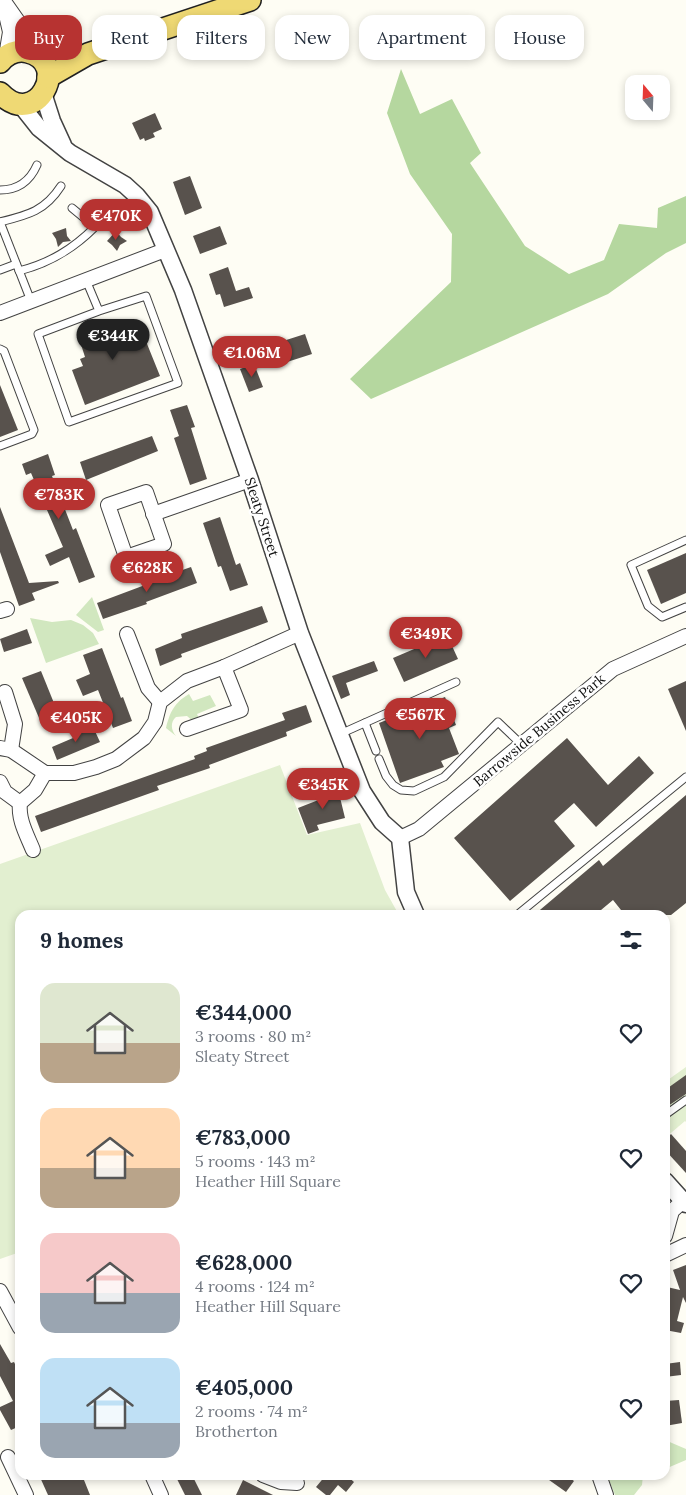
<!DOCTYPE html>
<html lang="en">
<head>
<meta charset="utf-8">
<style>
	body { margin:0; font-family:Lora,serif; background:#f6f6f7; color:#1f2937; height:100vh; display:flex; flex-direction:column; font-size:19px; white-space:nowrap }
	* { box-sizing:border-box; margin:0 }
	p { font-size:16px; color:#747a83 }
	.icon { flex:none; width:28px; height:28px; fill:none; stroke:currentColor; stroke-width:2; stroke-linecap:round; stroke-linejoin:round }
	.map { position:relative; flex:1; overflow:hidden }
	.drawer { position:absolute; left:15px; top:910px; width:655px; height:570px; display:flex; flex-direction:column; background:#fff; border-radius:15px; box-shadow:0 2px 8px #0003 }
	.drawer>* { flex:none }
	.top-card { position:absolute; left:15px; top:15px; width:656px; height:45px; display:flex; gap:10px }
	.needle { width:32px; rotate:341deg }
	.buttons { position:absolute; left:625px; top:75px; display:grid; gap:10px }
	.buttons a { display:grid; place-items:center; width:45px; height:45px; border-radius:10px; background:#fff; box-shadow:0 2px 8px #0003; font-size:25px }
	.price { position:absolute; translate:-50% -42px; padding:0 11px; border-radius:18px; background:#b73331; color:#fff; font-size:16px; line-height:32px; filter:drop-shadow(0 1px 2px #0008) }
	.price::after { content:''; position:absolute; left:50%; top:30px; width:15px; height:11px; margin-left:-8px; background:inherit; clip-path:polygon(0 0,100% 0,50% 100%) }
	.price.selected { background:#222; color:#fff }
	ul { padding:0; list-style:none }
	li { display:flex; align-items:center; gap:15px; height:125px; padding:0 25px }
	li span { display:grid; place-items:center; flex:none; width:140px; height:100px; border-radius:15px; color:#555 }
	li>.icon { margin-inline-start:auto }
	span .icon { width:60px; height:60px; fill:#fffc; stroke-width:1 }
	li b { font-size:21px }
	h2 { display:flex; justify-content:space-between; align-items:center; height:60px; padding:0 25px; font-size:21px }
	.pill { padding:0 18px; border-radius:15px; background:#fff; box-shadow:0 2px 8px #0003; font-size:18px; line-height:45px }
	.pill.selected { background:#b73331; color:#fff }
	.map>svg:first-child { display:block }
</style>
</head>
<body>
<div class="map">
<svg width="686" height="1495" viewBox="0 0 686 1495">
	<rect width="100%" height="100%" fill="#fefdf4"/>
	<g fill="#d1e7bf">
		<polygon points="92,597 104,630 98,632 76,615"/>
		<polygon points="30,618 52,622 71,620 83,625 93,633 99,644 46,663"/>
		<path d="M189,694L193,701L210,695L216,706L197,714L201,723L194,722L187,716L176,717C170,722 171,730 176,736L166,728C170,712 174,703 189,694Z"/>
		<polygon points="665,1440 686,1449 686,1460 665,1469"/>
		<polygon points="607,1475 643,1475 642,1485 634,1495 615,1495"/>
	</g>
	<polygon fill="#b5d79f" points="401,69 420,114 452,99 481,153 470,163 525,246 569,274 604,260 619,224 657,228 658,208 686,196 686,243 666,253 608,294 371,399 350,379 451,282 452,234 410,174 387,113"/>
	<g fill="#e2efd0">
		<polygon points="280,765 307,835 360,823 385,890 399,915 20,915 20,1252 0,1259 0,864"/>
		<polygon points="686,1067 686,1122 685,1121 665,1138 665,1082"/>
	</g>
	<g fill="#58524d">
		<polygon points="155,113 162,129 153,133 155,137 145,141 144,138 140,140 132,123"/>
		<polygon points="190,176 202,208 185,215 173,182"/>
		<polygon points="220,226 227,244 200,254 193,236"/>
		<polygon points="66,228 67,236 71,241 63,242 58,247 56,239 52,233"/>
		<polygon points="116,231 121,237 127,241 120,245 117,251 112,245 107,241"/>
		<polygon points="228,267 236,291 249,287 253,298 224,307 220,294 216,295 209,274"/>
		<polygon points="111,320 132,327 139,324 160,376 85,405 72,370 83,366 80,359 85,357 77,332"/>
		<polygon points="305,334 312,354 287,362 280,342"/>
		<polygon points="254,364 263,387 249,392 240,369"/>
		<polygon points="0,385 18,430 0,437"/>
		<polygon points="187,405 195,427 191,428 207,479 190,485 174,438 179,436 170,410"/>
		<polygon points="152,436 158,451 86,480 80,462"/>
		<polygon points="48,454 55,475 52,476 73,530 76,528 95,577 79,583 69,557 50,566 45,555 63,547 31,473 26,475 22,464"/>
		<polygon points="0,507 29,583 58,581 59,583 32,593 35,600 19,606 0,552"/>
		<polygon points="220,517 236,565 240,563 248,585 230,591 221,566 218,567 203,523"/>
		<polygon points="686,553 686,593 661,604 647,570"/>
		<polygon points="191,567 197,583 146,602 147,604 103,619 97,603 145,585 145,583"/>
		<polygon points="262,606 268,622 181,654 182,657 160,666 155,649 182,638 181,634"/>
		<polygon points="27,629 32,643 4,652 0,639"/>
		<polygon points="447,635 458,659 404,682 393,658"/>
		<polygon points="102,648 121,698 123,697 132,721 113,728 98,690 83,696 76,680 90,674 83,655"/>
		<polygon points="374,661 378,671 346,683 350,695 341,699 332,676"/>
		<polygon points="41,671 60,718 42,725 22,678"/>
		<polygon points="686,681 686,731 668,689"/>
		<polygon points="445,697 456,725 449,728 459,754 441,761 444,767 400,783 379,723"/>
		<polygon points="306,705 312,722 286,732 287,736 209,765 210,768 157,786 159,790 41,832 35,816 195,759 194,756 207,751 206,748 285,720 282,713"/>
		<polygon points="80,725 84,733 94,729 100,742 57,760 52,747 73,738 69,729"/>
		<polygon points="567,738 608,785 639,756 654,773 596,827 574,803 554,821 575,846 510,901 454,838"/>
		<polygon points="337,785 345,818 317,825 319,830 308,834 298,808 321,799 319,789"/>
		<polygon points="686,795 686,903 671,915 625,915 613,900 595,915 534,915 599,860 603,866"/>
		<polygon points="686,1075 686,1094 665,1108 665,1090"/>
		<polygon points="671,1134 686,1151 686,1173 665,1150 665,1140"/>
		<polygon points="686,1265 686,1303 683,1297 677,1321 684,1323 681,1333 665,1330 665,1297 667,1287 680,1290 673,1270"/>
		<polygon points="0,1344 11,1363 14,1362 20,1374 20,1426 11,1430 0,1410 0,1407 13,1401 0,1376"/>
		<polygon points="680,1362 681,1375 665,1377 665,1364"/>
		<polygon points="679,1400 682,1423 665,1426 665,1401"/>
		<polygon points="39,1475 82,1475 90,1495 48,1495"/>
		<polygon points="175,1475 192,1475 202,1495 185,1495"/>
		<polygon points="326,1475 346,1475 354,1482 346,1492 338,1485 330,1495 326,1495 316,1487"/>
		<polygon points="542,1475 566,1475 574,1481 566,1492"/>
		<polygon points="243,1480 273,1495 236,1495"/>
	</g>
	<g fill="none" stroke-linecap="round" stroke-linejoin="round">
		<defs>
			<g id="service">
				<path d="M0,190C18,190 30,181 37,165"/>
				<polyline points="0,222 31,301"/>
				<path d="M0,222C28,215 45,211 61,186"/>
				<polyline points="0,270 16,264"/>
				<path d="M19,271C50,263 73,249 95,227L72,208"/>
				<polyline points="86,280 99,311 146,296 178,383 69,422 38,334 99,311"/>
				<polyline points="0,349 4,351 34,430 32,434 0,446"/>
				<polyline points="686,540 631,565 648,606 662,617 686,607"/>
				<polyline points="365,723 376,751"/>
				<polyline points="340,734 456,682"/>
				<polyline points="379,759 386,776 393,785 401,790 414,791 444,777 498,722 521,744"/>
				<polyline points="517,915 686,777"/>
				<polyline points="665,1115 686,1100"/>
			</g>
			<g id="minor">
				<polyline points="3,0 29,37 34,54"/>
				<polyline points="4,6 10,32 6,56"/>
				<polyline points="0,313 165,250"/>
				<polygon points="146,492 164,544 126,557 108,505"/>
				<polyline points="153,514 250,480"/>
				<polyline points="0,611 7,609"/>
				<polyline points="127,634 148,688 160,702"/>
				<polyline points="5,692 15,724 11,750"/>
				<polyline points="187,729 241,710 224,667"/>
				<polyline points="0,748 11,750 45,773 74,773 96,767 116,759 144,738 155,722 160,702 187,681 224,667 300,633"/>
				<polyline points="0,782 5,792 20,803"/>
				<polyline points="400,838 419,829 613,669 686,636"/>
				<path d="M33,850C27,835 18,820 20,803L35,790L45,773"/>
				<polyline points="665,1236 672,1211 683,1201"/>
				<polyline points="665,1255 686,1245"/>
				<polyline points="0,1291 20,1328"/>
				<polyline points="8,1457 26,1495"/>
				<polyline points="152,1475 161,1495"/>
				<polyline points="263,1475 281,1482 297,1483"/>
				<polyline points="599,1475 606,1495"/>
			</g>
			<g id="tertiary">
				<polyline points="43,93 52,121 63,145"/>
				<polyline points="20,104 39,128 70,153 125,185 137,196 150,212 183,290 250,480 300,633 362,791 382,822 400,838 406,892 416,915"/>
				<polyline points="665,1181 686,1204"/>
			</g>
			<g id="primary">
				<path d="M0,62C7,54 17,49 28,52C72,63 36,131 0,93"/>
				<polyline points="48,77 88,54 250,0"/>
			</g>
		</defs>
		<use href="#service" stroke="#434343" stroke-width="9"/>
		<use href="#minor" stroke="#434343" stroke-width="16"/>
		<use href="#tertiary" stroke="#434343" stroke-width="19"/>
		<use href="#primary" stroke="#212121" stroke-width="24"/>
		<use href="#service" stroke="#fff" stroke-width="7"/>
		<use href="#minor" stroke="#fff" stroke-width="14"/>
		<use href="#tertiary" stroke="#fff" stroke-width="16"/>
		<use href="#primary" stroke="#efd974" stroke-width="21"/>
	</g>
	<g text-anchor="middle" stroke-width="5" stroke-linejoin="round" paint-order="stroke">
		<g font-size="14" fill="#101010" stroke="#fff">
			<text transform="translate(262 517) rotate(72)" y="5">Sleaty Street</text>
			<text transform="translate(539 730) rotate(-40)" y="5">Barrowside Business Park</text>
		</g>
	</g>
</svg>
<div class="buttons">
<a><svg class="needle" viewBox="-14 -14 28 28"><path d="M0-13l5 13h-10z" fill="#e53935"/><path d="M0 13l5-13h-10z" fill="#747a83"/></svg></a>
</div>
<b class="price" style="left:116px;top:241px">€470K</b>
<b class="price selected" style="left:113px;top:361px">€344K</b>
<b class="price" style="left:252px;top:378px">€1.06M</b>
<b class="price" style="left:59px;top:520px">€783K</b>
<b class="price" style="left:147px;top:593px">€628K</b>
<b class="price" style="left:426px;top:659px">€349K</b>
<b class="price" style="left:420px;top:740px">€567K</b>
<b class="price" style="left:76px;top:743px">€405K</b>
<b class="price" style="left:323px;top:810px">€345K</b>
<div class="top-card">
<a class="pill selected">Buy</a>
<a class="pill">Rent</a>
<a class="pill">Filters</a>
<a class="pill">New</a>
<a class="pill">Apartment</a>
<a class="pill">House</a>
</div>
<section class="drawer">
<h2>9 homes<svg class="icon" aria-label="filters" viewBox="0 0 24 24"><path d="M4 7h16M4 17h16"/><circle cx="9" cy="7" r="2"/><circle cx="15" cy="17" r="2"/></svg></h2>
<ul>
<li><span style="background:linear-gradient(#dfe7d0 60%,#b9a48a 0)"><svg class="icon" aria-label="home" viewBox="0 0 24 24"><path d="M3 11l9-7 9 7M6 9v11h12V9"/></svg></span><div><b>€344,000</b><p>3 rooms · 80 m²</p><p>Sleaty Street</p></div><svg class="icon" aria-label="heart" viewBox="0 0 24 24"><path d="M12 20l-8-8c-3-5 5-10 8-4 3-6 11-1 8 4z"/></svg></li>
<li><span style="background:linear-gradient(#ffd9b3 60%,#b9a48a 0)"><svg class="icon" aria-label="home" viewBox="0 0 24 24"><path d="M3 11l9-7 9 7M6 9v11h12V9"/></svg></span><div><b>€783,000</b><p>5 rooms · 143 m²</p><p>Heather Hill Square</p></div><svg class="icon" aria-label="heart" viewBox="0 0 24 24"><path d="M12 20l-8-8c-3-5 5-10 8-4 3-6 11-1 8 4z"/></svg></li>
<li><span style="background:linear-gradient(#f6c9c9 60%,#9aa5b1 0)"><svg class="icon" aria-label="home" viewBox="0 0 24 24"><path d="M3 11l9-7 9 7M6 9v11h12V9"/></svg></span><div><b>€628,000</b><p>4 rooms · 124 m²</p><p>Heather Hill Square</p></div><svg class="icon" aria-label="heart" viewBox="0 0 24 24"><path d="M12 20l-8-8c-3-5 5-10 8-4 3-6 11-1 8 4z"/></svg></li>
<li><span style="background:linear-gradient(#bfe0f5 65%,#9aa5b1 0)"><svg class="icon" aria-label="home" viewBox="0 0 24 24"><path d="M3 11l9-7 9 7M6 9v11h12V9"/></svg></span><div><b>€405,000</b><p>2 rooms · 74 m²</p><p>Brotherton</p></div><svg class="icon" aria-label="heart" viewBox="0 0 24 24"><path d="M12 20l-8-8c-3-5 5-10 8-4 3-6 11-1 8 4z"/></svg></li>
</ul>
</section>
</div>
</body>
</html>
